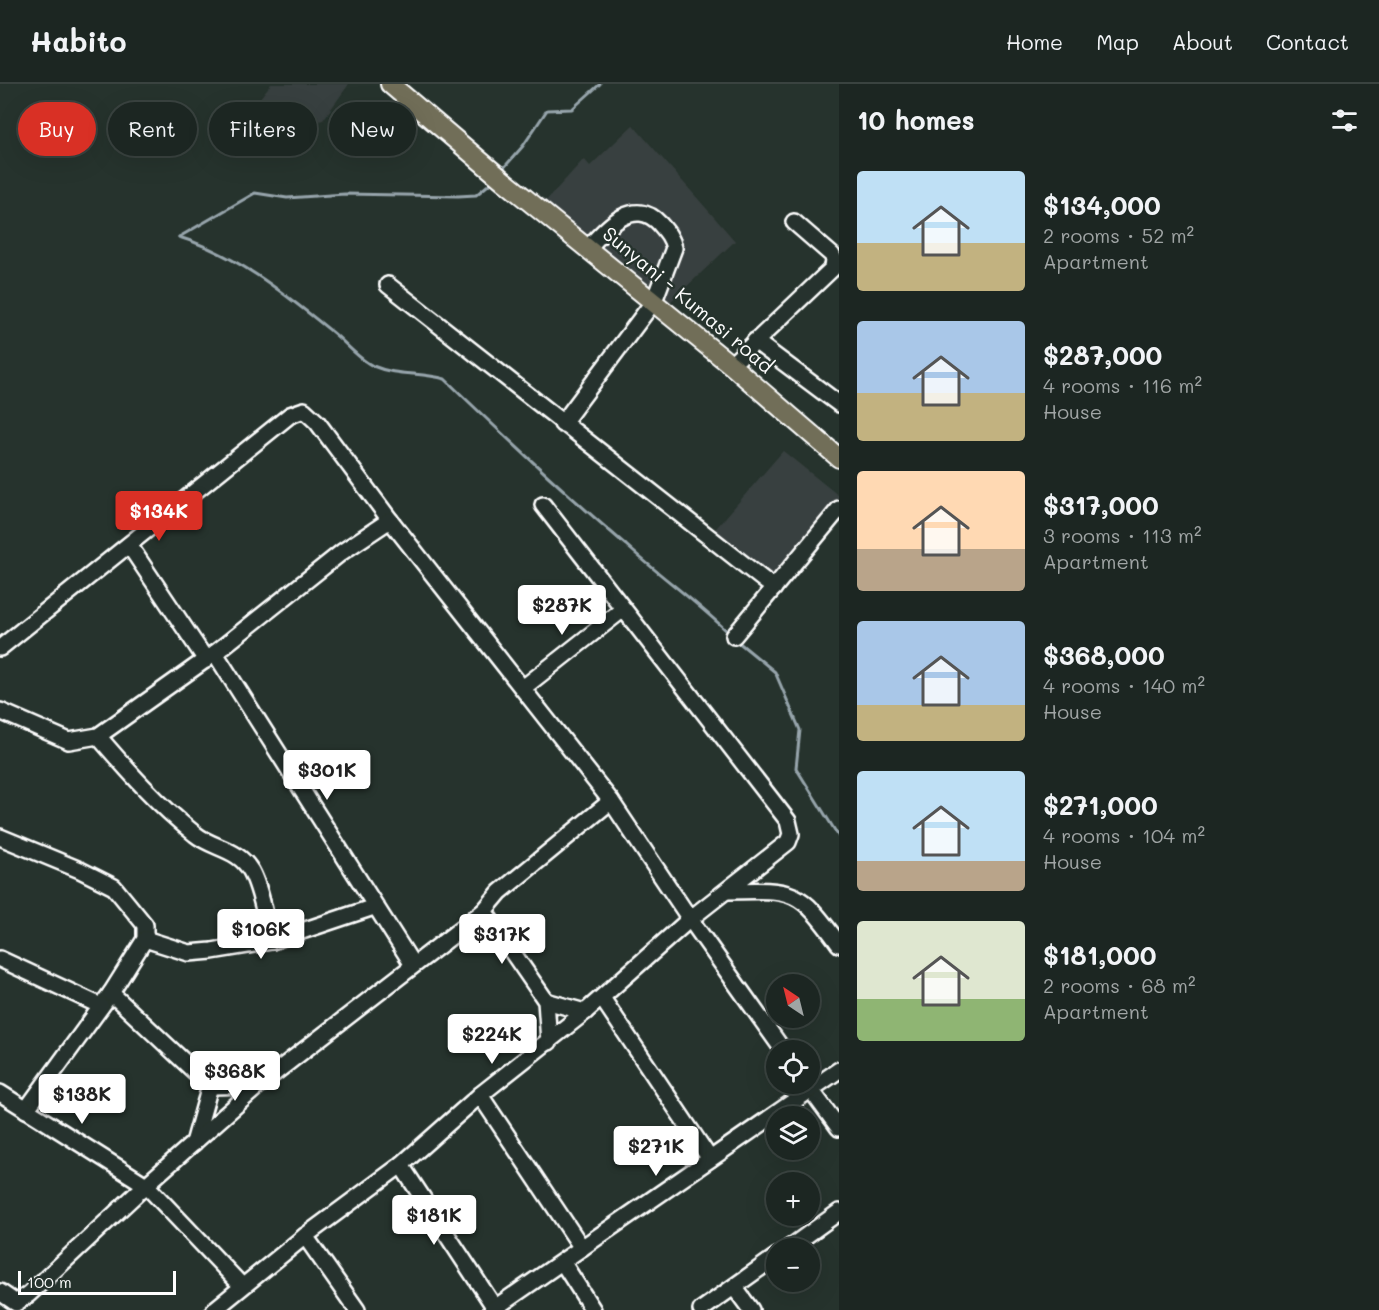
<!DOCTYPE html>
<html lang="en">
<head>
<meta charset="utf-8">
<style>
	body { margin:0; font-family:Mali,sans-serif; background:#29322f; color:#f1f3f6; height:100vh; display:flex; flex-direction:column; font-size:22px; white-space:nowrap }
	* { box-sizing:border-box; margin:0 }
	p { font-size:20px; color:#a0a5a5 }
	.icon { flex:none; width:33px; height:33px; fill:none; stroke:currentColor; stroke-width:2; stroke-linecap:round; stroke-linejoin:round }
	.map { position:relative; flex:1; overflow:hidden }
	.side { display:flex; flex-direction:column; background:#1c2622; width:540px }
	.side>* { flex:none }
	.guide { position:absolute; left:18px; top:18px; width:570px; height:54px; display:flex; gap:12px }
	.needle { width:39px; rotate:325deg }
	.controls { position:absolute; left:766px; top:890px; display:grid; gap:12px }
	.controls a { display:grid; place-items:center; width:54px; height:54px; border-radius:50%; background:#1c2622; box-shadow:0 6px 24px #0002,0 0 0 2px #3a4340; font-size:30px }
	.scale { position:absolute; left:18px; bottom:15px; width:158px; box-sizing:border-box; padding-left:6px; border:3px solid #fff; border-top:0; font-size:16px; line-height:21px; white-space:nowrap; color:#fff; -webkit-text-stroke:4px #26332d; paint-order:stroke }
	.price { position:absolute; translate:-50% -51px; padding:0 14px; border-radius:6px; background:#fff; color:#222; font-size:20px; line-height:39px; filter:drop-shadow(0 2px 3px #0008) }
	.price::after { content:''; position:absolute; left:50%; top:36px; width:18px; height:14px; margin-left:-9px; background:inherit; clip-path:polygon(0 0,100% 0,50% 100%) }
	.price.current { background:#d93025; color:#fff }
	ul { padding:0; list-style:none }
	li { display:flex; align-items:center; gap:18px; height:150px; padding:0 18px }
	li span { display:grid; place-items:center; flex:none; width:168px; height:120px; border-radius:6px; color:#555 }
	li>.icon { margin-inline-start:auto }
	span .icon { width:72px; height:72px; fill:#fffc; stroke-width:1 }
	li b { font-size:26px }
	h2 { display:flex; justify-content:space-between; align-items:center; height:72px; padding:0 18px; font-size:26px }
	.pill { padding:0 21px; border-radius:27px; background:#1c2622; box-shadow:0 6px 24px #0002,0 0 0 2px #3a4340; font-size:21px; line-height:54px }
	.pill.current { background:#d93025; color:#fff }
	header { display:flex; align-items:center; gap:36px; box-sizing:border-box; height:84px; padding:0 30px; background:#1c2622; border-bottom:2px solid #3a4340 }
	header strong { font-size:28px }
	nav { display:flex; gap:33px; margin-inline-start:auto; font-size:21px }
	main { display:flex; flex:1; min-height:0 }
	.map>svg:first-child { display:block }
</style>
</head>
<body>
<header>
<strong>Habito</strong>
<nav><a>Home</a><a>Map</a><a>About</a><a>Contact</a></nav>
</header>
<main>
<div class="map">
<svg width="839" height="1226" viewBox="0 0 839 1226">
	<rect width="100%" height="100%" fill="#26332d"/>
	<filter id="ink" filterUnits="userSpaceOnUse"><feTurbulence type="fractalNoise" baseFrequency=".0167" numOctaves="2"/><feDisplacementMap in="SourceGraphic" scale="12" xChannelSelector="R" yChannelSelector="G"/><feConvolveMatrix kernelMatrix="1 2 1 2 8 2 1 2 1" color-interpolation-filters="sRGB"/></filter>
	<g filter="url(#ink)">
		<g fill="#394140">
			<polygon points="271,0 349,0 323,36 297,42 260,14"/>
			<polygon points="633,41 735,157 667,221 544,119 584,75 590,82"/>
			<polygon points="783,367 839,412 839,419 774,498 712,449"/>
		</g>
		<g fill="none" stroke-linecap="round" stroke-linejoin="round">
			<g stroke="#97a5ac" stroke-width="3">
				<polyline points="501,87 523,62 547,26 572,25 600,0"/>
				<path d="M179,153C236,170 285,210 331,247C344,257 358,275 373,282C396,292 421,288 445,295C504,352 564,408 626,461C660,492 697,518 730,550"/>
				<polyline points="179,153 255,109 287,114 345,110 458,112 476,111 493,97"/>
				<polyline points="737,557 775,588 800,646 796,684 839,753"/>
			</g>
			<defs>
				<g id="minor">
					<polyline points="388,201 774,504"/>
					<polyline points="755,257 839,320"/>
					<polyline points="731,281 833,184 834,175 832,171 794,138"/>
					<path d="M562,340L654,217L674,164C672,154 667,148 660,140C634,112 606,144 589,163"/>
					<polyline points="129,461 206,576"/>
					<polyline points="734,552 839,425"/>
					<polyline points="0,564 290,331 304,326 317,338 390,436 611,717 690,835 783,966"/>
					<polyline points="215,569 413,881"/>
					<polyline points="523,604 622,526"/>
					<polyline points="0,627 69,657 98,652 215,569 342,468 390,436"/>
					<path d="M98,652C128,687 158,721 195,750C213,765 238,764 251,787C262,807 265,836 272,857"/>
					<polyline points="0,753 80,786 114,803 145,841 145,855 111,909 26,1026"/>
					<path d="M727,807C795,805 799,805 839,860"/>
					<polyline points="484,827 546,917 549,958"/>
					<polyline points="145,855 189,869 212,867 272,857 374,823"/>
					<polyline points="0,875 101,922"/>
					<polyline points="111,909 210,1002 259,1001"/>
					<polyline points="602,914 710,1075"/>
					<polyline points="546,917 585,928"/>
					<polyline points="806,999 839,1044"/>
					<polyline points="0,1009 146,1101 242,1202"/>
					<polyline points="480,1011 582,1164"/>
					<polyline points="194,1059 210,1002"/>
					<polyline points="401,1081 495,1224"/>
					<polyline points="305,1152 357,1226"/>
					<polyline points="789,1164 839,1128"/>
					<polyline points="563,1179 593,1226"/>
					<polyline points="734,1203 751,1226"/>
					<polyline points="0,1208 16,1219 29,1210 146,1101 259,1001 484,827 500,808 611,717"/>
					<polyline points="214,1226 305,1152 401,1081 480,1011 585,928 690,835 788,758 791,750 788,737 543,421"/>
					<polyline points="492,1226 839,986"/>
					<polyline points="701,1226 777,1172"/>
				</g>
				<polyline id="major" points="390,0 504,97 731,281 839,374"/>
			</defs>
			<use href="#minor" stroke="#fff" stroke-width="20"/>
			<use href="#major" stroke="#fff" stroke-width="22"/>
			<use href="#minor" stroke="#26332d" stroke-width="15"/>
			<use href="#major" stroke="#716e59" stroke-width="18"/>
		</g>
	</g>
	<g text-anchor="middle" stroke-width="5" stroke-linejoin="round" paint-order="stroke">
		<g font-size="20" fill="#fff" stroke="#26332d">
			<text transform="translate(688 216) rotate(40)" y="7">Sunyani - Kumasi road</text>
		</g>
	</g>
</svg>
<div class="controls">
<a><svg class="needle" viewBox="-14 -14 28 28"><path d="M0-13l5 13h-10z" fill="#e53935"/><path d="M0 13l5-13h-10z" fill="#a0a5a5"/></svg></a>
<a><svg class="icon" aria-label="locate" viewBox="0 0 24 24"><circle cx="12" cy="12" r="6"/><path d="M12 2v4M12 18v4M2 12h4M18 12h4"/></svg></a>
<a><svg class="icon" aria-label="layers" viewBox="0 0 24 24"><path d="M12 4l9 5-9 5-9-5zM3 14l9 5 9-5"/></svg></a>
<a>+</a>
<a>−</a>
</div>
<div class="scale">100 m</div>
<b class="price current" style="left:159px;top:458px">$134K</b>
<b class="price" style="left:562px;top:552px">$287K</b>
<b class="price" style="left:327px;top:717px">$301K</b>
<b class="price" style="left:261px;top:876px">$106K</b>
<b class="price" style="left:502px;top:881px">$317K</b>
<b class="price" style="left:492px;top:981px">$224K</b>
<b class="price" style="left:235px;top:1018px">$368K</b>
<b class="price" style="left:82px;top:1041px">$138K</b>
<b class="price" style="left:656px;top:1093px">$271K</b>
<b class="price" style="left:434px;top:1162px">$181K</b>
<div class="guide">
<a class="pill current">Buy</a>
<a class="pill">Rent</a>
<a class="pill">Filters</a>
<a class="pill">New</a>
</div>
</div>
<section class="side">
<h2>10 homes<svg class="icon" aria-label="filters" viewBox="0 0 24 24"><path d="M4 7h16M4 17h16"/><circle cx="9" cy="7" r="2"/><circle cx="15" cy="17" r="2"/></svg></h2>
<ul>
<li><span style="background:linear-gradient(#bfe0f5 60%,#c2b280 0)"><svg class="icon" aria-label="home" viewBox="0 0 24 24"><path d="M3 11l9-7 9 7M6 9v11h12V9"/></svg></span><div><b>$134,000</b><p>2 rooms · 52 m²</p><p>Apartment</p></div></li>
<li><span style="background:linear-gradient(#a9c7e8 60%,#c2b280 0)"><svg class="icon" aria-label="home" viewBox="0 0 24 24"><path d="M3 11l9-7 9 7M6 9v11h12V9"/></svg></span><div><b>$287,000</b><p>4 rooms · 116 m²</p><p>House</p></div></li>
<li><span style="background:linear-gradient(#ffd9b3 65%,#b9a48a 0)"><svg class="icon" aria-label="home" viewBox="0 0 24 24"><path d="M3 11l9-7 9 7M6 9v11h12V9"/></svg></span><div><b>$317,000</b><p>3 rooms · 113 m²</p><p>Apartment</p></div></li>
<li><span style="background:linear-gradient(#a9c7e8 70%,#c2b280 0)"><svg class="icon" aria-label="home" viewBox="0 0 24 24"><path d="M3 11l9-7 9 7M6 9v11h12V9"/></svg></span><div><b>$368,000</b><p>4 rooms · 140 m²</p><p>House</p></div></li>
<li><span style="background:linear-gradient(#bfe0f5 75%,#b9a48a 0)"><svg class="icon" aria-label="home" viewBox="0 0 24 24"><path d="M3 11l9-7 9 7M6 9v11h12V9"/></svg></span><div><b>$271,000</b><p>4 rooms · 104 m²</p><p>House</p></div></li>
<li><span style="background:linear-gradient(#dfe7d0 65%,#8fb573 0)"><svg class="icon" aria-label="home" viewBox="0 0 24 24"><path d="M3 11l9-7 9 7M6 9v11h12V9"/></svg></span><div><b>$181,000</b><p>2 rooms · 68 m²</p><p>Apartment</p></div></li>
</ul>
</section>
</main>
</body>
</html>
